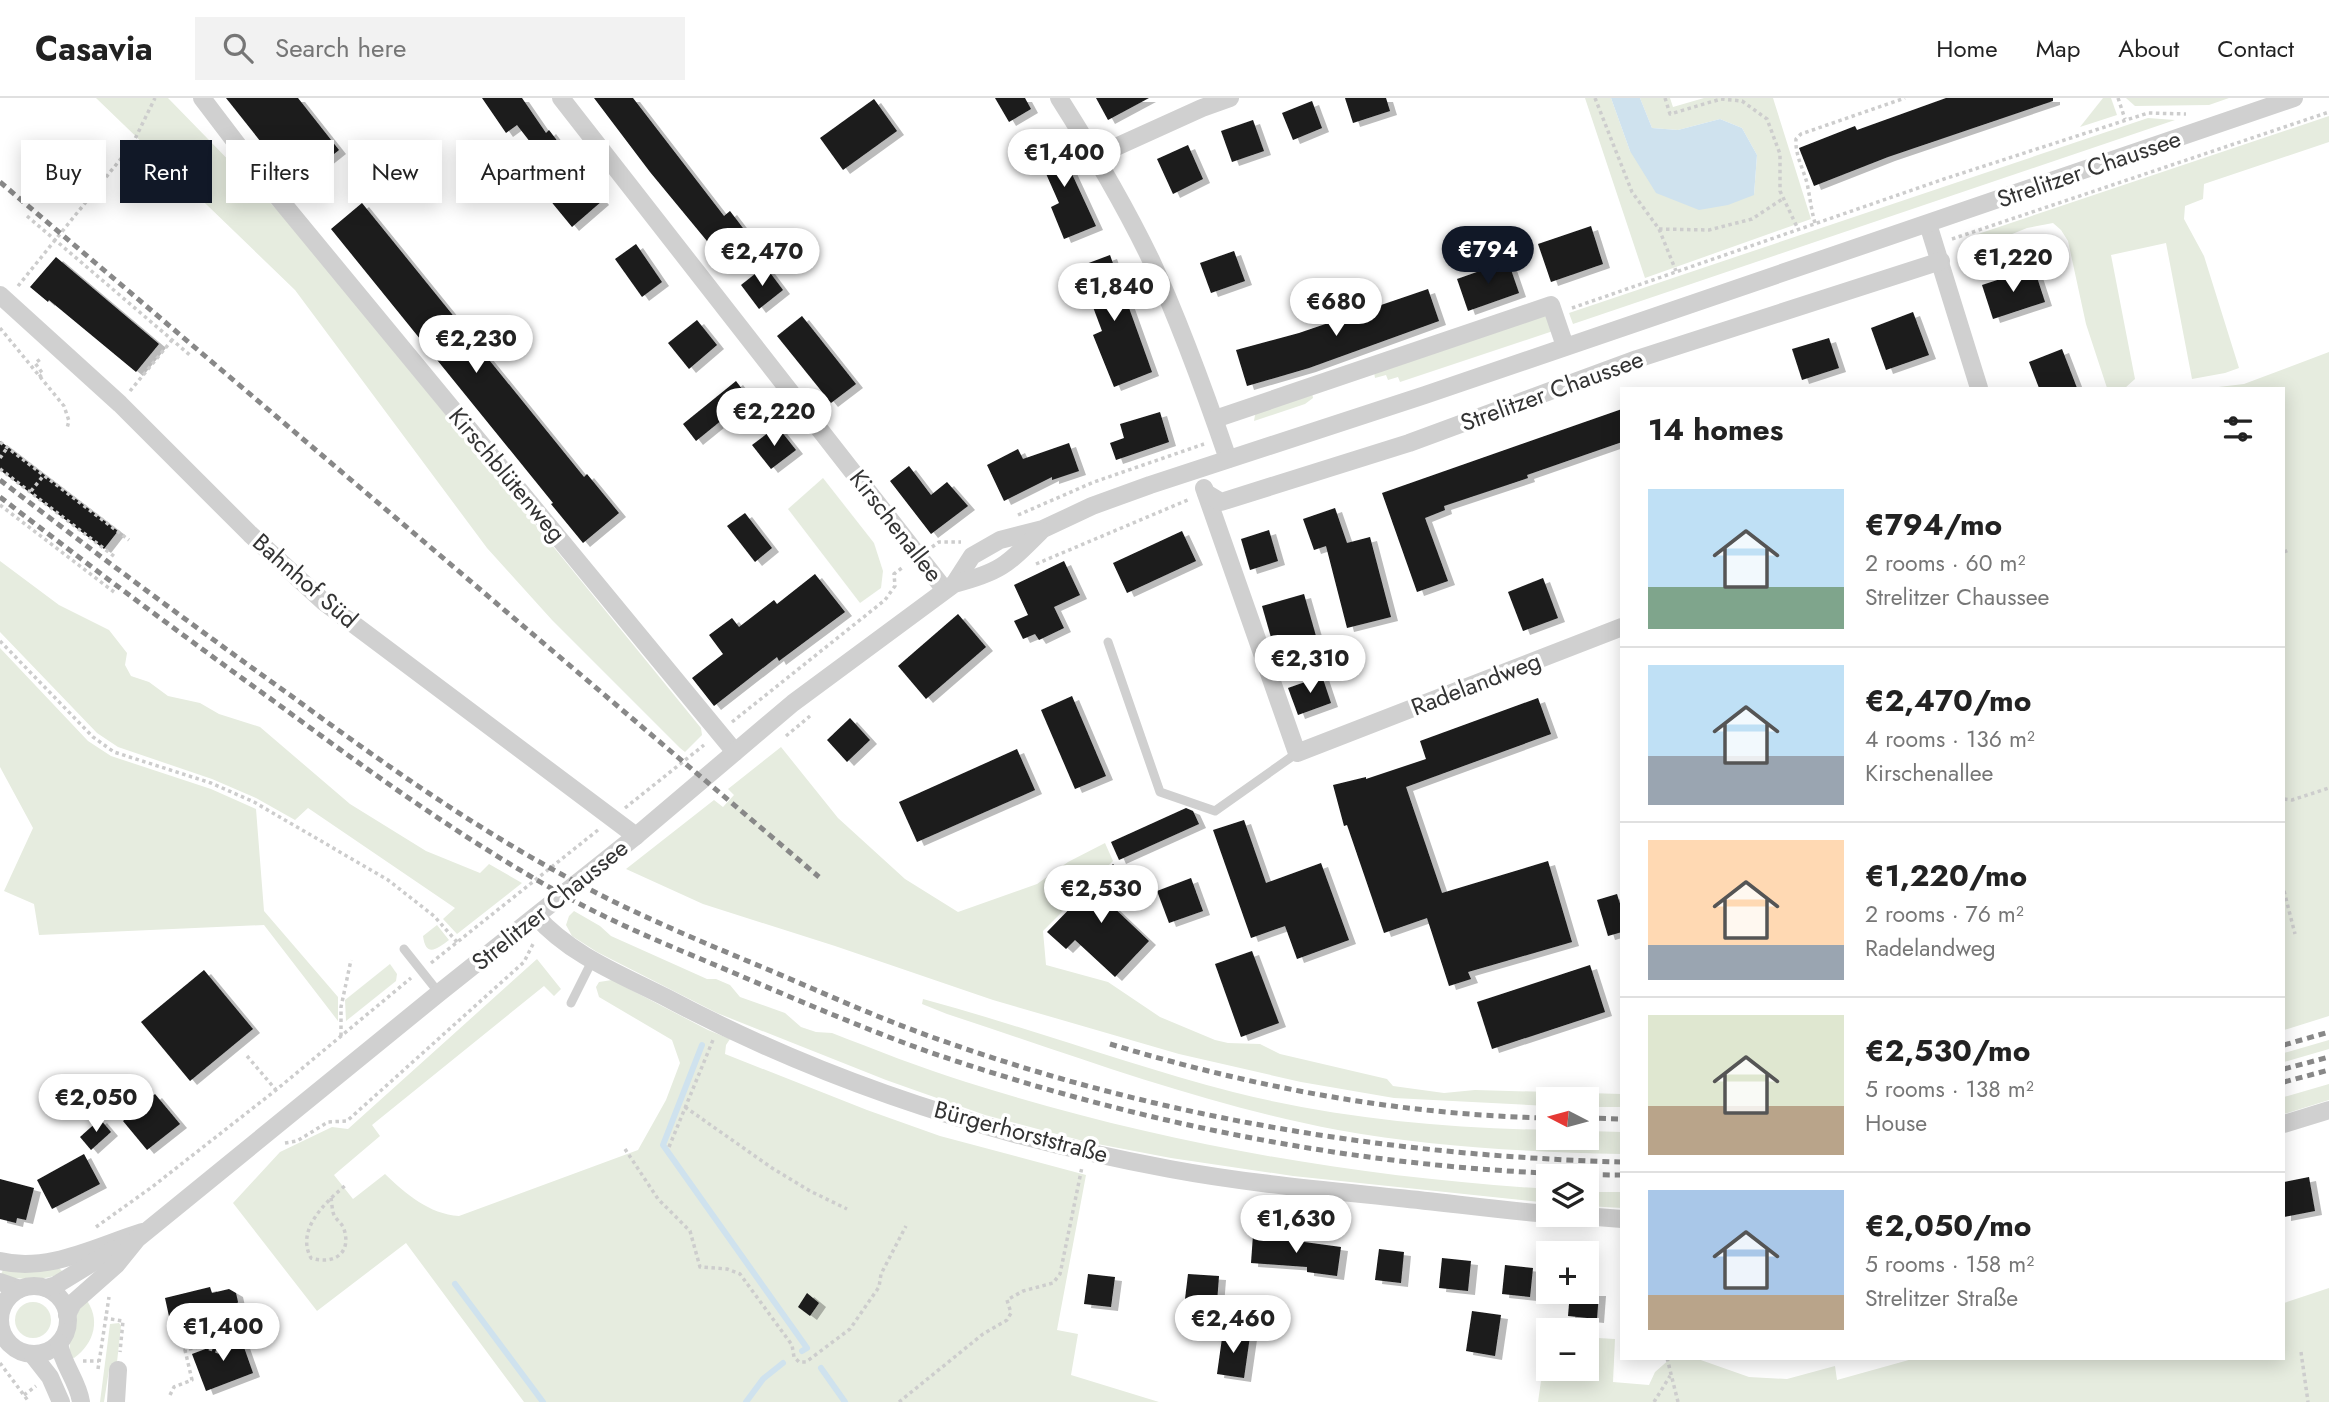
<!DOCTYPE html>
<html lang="en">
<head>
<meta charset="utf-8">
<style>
	body { margin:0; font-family:Jost,sans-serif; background:#f2f2f2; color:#222; height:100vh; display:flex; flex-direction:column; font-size:26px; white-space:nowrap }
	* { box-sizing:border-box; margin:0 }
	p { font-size:23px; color:#767676 }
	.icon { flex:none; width:38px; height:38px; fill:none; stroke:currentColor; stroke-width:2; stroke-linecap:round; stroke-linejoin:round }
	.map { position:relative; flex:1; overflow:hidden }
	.drawer { position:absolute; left:1620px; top:289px; width:665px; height:973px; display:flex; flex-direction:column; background:#fff; border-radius:0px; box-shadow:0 4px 18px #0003 }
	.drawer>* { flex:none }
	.top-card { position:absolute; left:21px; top:42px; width:665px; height:63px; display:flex; gap:14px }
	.needle { width:46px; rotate:276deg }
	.tools { position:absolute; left:1536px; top:989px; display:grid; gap:14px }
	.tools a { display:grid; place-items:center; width:63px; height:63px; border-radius:0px; background:#fff; box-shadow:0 4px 18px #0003; font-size:35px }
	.price { position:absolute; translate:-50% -60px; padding:0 16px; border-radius:24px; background:#fff; color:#222; font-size:23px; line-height:46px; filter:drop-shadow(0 2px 4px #0008) }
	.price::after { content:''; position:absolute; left:50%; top:42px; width:21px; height:16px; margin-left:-10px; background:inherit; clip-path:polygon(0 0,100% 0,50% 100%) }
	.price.on { background:#111827; color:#fff }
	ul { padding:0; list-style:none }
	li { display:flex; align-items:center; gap:21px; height:175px; padding:0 28px }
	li+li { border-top:2px solid #e0e0e0 }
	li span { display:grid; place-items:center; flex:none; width:196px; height:140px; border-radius:0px; color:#555 }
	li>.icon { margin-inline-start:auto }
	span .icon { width:84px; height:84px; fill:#fffc; stroke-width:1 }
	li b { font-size:30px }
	h2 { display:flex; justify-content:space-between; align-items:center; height:84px; padding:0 28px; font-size:30px }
	.tag { padding:0 24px; border-radius:0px; background:#fff; box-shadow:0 4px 18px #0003; font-size:24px; line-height:63px }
	.tag.on { background:#111827; color:#fff }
	header { display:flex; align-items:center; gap:42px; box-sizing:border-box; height:98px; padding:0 35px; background:#fff; border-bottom:2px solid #e0e0e0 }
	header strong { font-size:33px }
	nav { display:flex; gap:38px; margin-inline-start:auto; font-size:24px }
	.search { width:490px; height:63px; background:#f2f2f2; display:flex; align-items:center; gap:18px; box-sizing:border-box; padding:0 24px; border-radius:0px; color:#767676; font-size:26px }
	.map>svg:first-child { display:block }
</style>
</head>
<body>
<header>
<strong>Casavia</strong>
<div class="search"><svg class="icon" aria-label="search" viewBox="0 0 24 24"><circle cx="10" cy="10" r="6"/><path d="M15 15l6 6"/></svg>Search here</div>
<nav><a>Home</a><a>Map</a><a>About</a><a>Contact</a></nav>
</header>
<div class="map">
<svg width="2329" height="1304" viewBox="0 0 2329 1304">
	<defs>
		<filter id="shadow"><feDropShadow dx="7" dy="4" stdDeviation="0" flood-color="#0004"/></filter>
	</defs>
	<rect width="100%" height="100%" fill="#fff"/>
	<g fill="#e6ecdf" fill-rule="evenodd">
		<polygon points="96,0 168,0 288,123 701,630 702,637 685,654 680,650 552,522 487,450 295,192"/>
		<polygon points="1585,0 1611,0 1630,53 1754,97 1757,57 1742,30 1720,21 1678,32 1652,30 1640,0 1670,0 1673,9 1704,0 1773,0 1811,121 1645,180"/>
		<polygon points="2103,0 2111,0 2117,17 2080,29"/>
		<polygon points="2126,0 2229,0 2209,7 2135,8"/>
		<polygon points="2329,18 2329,44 2204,86 2203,101 2185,108 2184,121 2204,158 2239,270 2225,275 2192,281 2166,145 2111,157 2135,281 2125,290 2107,290 2086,226 2068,143 2061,132 2053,125 2027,130 1958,158 1970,140 1978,136"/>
		<polygon points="2148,20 2175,22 1573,226 1569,215"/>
		<polygon points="1550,216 1556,232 1400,284 1398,279 1388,282 1386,277 1375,280 1374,274"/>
		<polygon points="2329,254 2329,918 2284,932 2284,290 2210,290 2244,286"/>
		<polygon points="1312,295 1313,300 1305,306 1254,323 1255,317 1258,314"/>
		<polygon points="823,380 874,445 883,473 881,490 860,505 788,411"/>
		<polygon points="0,463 59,507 109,532 127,555 125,567 131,578 149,584 168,598 200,605 219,616 260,629 350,706 426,753 480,775 489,766 522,785 457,836 443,821 455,810 308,710 295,722 256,700 212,681 118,649 97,635 0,534"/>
		<polygon points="0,550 88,643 111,658 211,691 256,711 264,813 338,899 338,923 264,827 39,837 34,806 4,793 33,730 0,669"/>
		<polygon points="781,649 838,720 905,781 958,814 1037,786 1068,764 1105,745 1113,763 1043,833 1046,867 1108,884 1160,919 1215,942 1228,945 1260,946 1280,956 1387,981 1393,988 1444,995 1475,992 1622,996 1622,1009 1587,1009 1587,1001 1549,1001 1549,1008 1394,1000 1301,984 1179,956 993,902 835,848 703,806 626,771 714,702 723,709 734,697 728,691"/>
		<path d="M574,813L600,828L611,838L707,881H716L730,887L740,899L785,915L801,929L816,934L832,935C876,952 921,970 966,984C1155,1044 1351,1079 1549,1091V1105L1293,1078L1171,1060L1087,1044L985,1017L886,982L717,915L597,854L572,838L566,827L569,818Z"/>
		<path d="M437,827L449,842C438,850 426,861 423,838Z"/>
		<path d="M537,861L561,891L554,898L544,888L372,1027L380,1038L334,1077L353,1101L385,1076C406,1096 429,1116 459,1118L638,1052L666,1002L680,965L672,942L599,899L596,889L599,884L612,882L708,932L730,941L726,947L725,956L867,1012L940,1038L1086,1077L1057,1232L1078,1236L1071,1277L1159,1304H524L406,1145L317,1213L233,1105L280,1054L332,1029L348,1031Z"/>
		<polygon points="390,866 397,876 396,883 346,923 345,902"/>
		<path d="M923,901C1027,929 1129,967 1233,994C1335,1020 1444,1030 1549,1032V1040H1587V1033L1622,1034V1056C1528,1054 1431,1049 1338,1032C1204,1007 1075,958 947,916L922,906Z"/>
		<polygon points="2329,942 2329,951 2284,964 2284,955"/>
		<polygon points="2329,986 2329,1002 2284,1016 2284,999"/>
		<polygon points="1587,1094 1622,1094 1622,1110 1587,1108"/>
		<path d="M57,1168L63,1174C46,1184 19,1181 0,1178L4,1170Z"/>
		<path d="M2329,1190V1304H1538L1549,1226L1599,1228L1598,1240L1615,1241L1613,1284L1649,1287L1655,1274L1671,1260H1695L1749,1279L1787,1281L1835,1268L1837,1282L1916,1260H2284V1205ZM1549,1232H1587V1270H1549Z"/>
		<path d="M85,1200C101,1220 95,1245 74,1260L71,1259C66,1239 76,1217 85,1200Z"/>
		<circle cx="33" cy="1222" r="18"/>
		<polygon points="119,1225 121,1228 117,1264 109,1272 104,1304 100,1304 110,1226"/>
	</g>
	<polygon fill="#cfe2ee" points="1611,0 1640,0 1652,30 1678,32 1720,21 1742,30 1757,57 1754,97 1728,107 1699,112 1656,95 1630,53"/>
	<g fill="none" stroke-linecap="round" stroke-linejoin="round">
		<g stroke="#cfe2ee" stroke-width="6">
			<polyline points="702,947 663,1047 807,1250 802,1253"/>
			<polyline points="455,1186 543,1304"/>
			<polyline points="821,1270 845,1304"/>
			<polyline points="746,1304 763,1281 783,1265"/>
		</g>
	</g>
	<g fill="#1a1a1a" filter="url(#shadow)">
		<polygon points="226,0 298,0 339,52 295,87"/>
		<polygon points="482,0 522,0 546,35 549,32 565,53 562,55 602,103 572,129 549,101 564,88 517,27 506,35"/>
		<polygon points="594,0 633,0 724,118 730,113 749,138 721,160 650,74"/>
		<polygon points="995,0 1025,0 1031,11 1009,24"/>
		<polygon points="1096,0 1149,0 1108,22"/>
		<polygon points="1345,0 1386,0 1390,13 1353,25"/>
		<polygon points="1946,0 2053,0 2053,3 1888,59 1814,88 1799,50 1855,28 1857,32"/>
		<polygon points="874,1 897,33 843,72 820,40"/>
		<polygon points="1312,3 1322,30 1293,42 1282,15"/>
		<polygon points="1253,22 1264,53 1232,64 1221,33"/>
		<polygon points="1053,35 1096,128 1064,141 1051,109 1059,105 1032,44"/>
		<polygon points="1188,47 1203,81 1173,96 1157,61"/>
		<polygon points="362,105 584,379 587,376 619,415 583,445 551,406 553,405 331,131"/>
		<polygon points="1591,128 1603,166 1551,184 1538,146"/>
		<polygon points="636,146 662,184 642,199 615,161"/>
		<polygon points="1234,153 1245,183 1211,195 1200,165"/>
		<polygon points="1110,157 1152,274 1114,289 1093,237 1102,233 1078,169"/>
		<polygon points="56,159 159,246 136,274 49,202 48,204 30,189"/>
		<polygon points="1508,163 1519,195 1468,213 1457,181"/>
		<polygon points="765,168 783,192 759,211 741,187"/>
		<polygon points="2034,170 2045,204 1993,221 1982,187"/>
		<polygon points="1428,191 1439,223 1309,270 1247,288 1236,252 1299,235"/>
		<polygon points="1913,214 1929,257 1886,272 1871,230"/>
		<polygon points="802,218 856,286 831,305 777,238"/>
		<polygon points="697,222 717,247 689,271 668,245"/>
		<polygon points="1829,240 1839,270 1802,282 1792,251"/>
		<polygon points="2062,251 2077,290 2039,290 2029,264"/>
		<polygon points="736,283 749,300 696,343 683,326"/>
		<polygon points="1622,311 1622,344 1527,377 1528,380 1444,408 1445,412 1425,420 1448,483 1417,494 1382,395"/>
		<polygon points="1160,314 1169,344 1116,362 1110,345 1124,340 1120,326"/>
		<polygon points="777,328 796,352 771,371 752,347"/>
		<polygon points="0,343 118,433 104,451 0,372"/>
		<polygon points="1069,345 1079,373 1052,382 1052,379 1004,403 987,367 1018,351 1023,361"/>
		<polygon points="909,368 931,397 947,384 968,408 931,436 890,383"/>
		<polygon points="1335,410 1347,445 1370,439 1391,519 1347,530 1326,448 1314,452 1303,421"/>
		<polygon points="745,415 772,450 755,464 727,428"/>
		<polygon points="1269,432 1278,463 1250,472 1241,441"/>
		<polygon points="1182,433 1196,463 1127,495 1113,465"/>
		<polygon points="1064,463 1080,497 1054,509 1064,530 1039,542 1035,536 1023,541 1014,523 1028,517 1014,487"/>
		<polygon points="815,476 845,514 779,563 777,559 714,608 692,580 723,556 709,537 732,520 739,529 774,502 777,506"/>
		<polygon points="1543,480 1558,520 1523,533 1508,494"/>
		<polygon points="1304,496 1318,545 1276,557 1262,508"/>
		<polygon points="958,516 986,549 926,601 898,568"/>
		<polygon points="1322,578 1331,605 1298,617 1288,590"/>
		<polygon points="1072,598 1106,678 1075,691 1041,612"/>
		<polygon points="1538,600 1551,636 1406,689 1442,795 1548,763 1572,844 1468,874 1471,881 1449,888 1427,820 1384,835 1347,727 1344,728 1333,687 1366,679 1366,681 1426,661 1420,643"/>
		<polygon points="850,620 870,642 847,664 827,642"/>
		<polygon points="1017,651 1035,692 917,744 899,704"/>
		<polygon points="1186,710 1193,713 1199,726 1119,762 1111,744"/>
		<polygon points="1244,722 1266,785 1321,765 1349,842 1297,861 1285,828 1251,840 1213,732"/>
		<polygon points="1113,766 1131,784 1110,806 1149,843 1115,879 1075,842 1066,851 1047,834"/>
		<polygon points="1191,780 1203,813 1169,825 1157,793"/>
		<polygon points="1617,796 1622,812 1622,834 1608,838 1597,802"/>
		<polygon points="1252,853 1279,925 1241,939 1215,866"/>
		<polygon points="1590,867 1605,914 1492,951 1477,904"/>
		<polygon points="204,872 253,931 190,983 141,924"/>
		<polygon points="155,996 180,1026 147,1052 123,1023"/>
		<polygon points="100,1021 111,1034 91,1052 80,1039"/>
		<polygon points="84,1056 100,1086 52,1111 37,1082"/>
		<polygon points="2309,1079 2315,1113 2284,1119 2284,1084"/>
		<polygon points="0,1081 34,1090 26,1122 17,1120 16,1125 0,1121"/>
		<polygon points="1253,1137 1341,1149 1337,1178 1307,1174 1307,1169 1251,1165"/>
		<polygon points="1379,1151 1404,1154 1401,1185 1375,1182"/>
		<polygon points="1442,1160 1471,1163 1468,1193 1439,1190"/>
		<polygon points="1505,1167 1533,1170 1530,1199 1502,1196"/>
		<polygon points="1088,1176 1115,1179 1111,1209 1084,1206"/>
		<polygon points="1188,1176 1219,1178 1217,1204 1185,1201"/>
		<polygon points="210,1189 212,1195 229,1191 236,1195 238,1204 233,1213 234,1218 172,1232 165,1200"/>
		<polygon points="1570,1194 1599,1194 1597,1221 1568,1218"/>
		<polygon points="807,1195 819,1205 810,1218 798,1209"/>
		<polygon points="1472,1213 1501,1217 1495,1258 1466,1253"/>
		<polygon points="1223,1233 1250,1238 1244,1280 1217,1276"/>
		<polygon points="240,1238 253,1275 206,1293 192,1256"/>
	</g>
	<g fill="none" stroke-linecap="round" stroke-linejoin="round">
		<g stroke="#cdcdcd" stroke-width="3.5" stroke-dasharray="3.5 3.5" stroke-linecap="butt">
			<polyline points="1595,0 1632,94 1659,131 1676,173"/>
			<polyline points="1665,0 1670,16 1721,1 1742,3 1767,21 1780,56 1780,93 1798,131"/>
			<polyline points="2118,0 2125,21"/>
			<polyline points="27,118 191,258"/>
			<path d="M1815,125C1811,111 1810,99 1807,85C1803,70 1795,57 1796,41L1801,36L1905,0"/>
			<polyline points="1659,131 1709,132 1752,121 1784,100"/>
			<polyline points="1952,141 2329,14"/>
			<polyline points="18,188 132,47 155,0"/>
			<polyline points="1572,210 1944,81 2148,15 2186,16"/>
			<polyline points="0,230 64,308 69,323 67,330"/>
			<polyline points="39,279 43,276 35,265 42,260"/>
			<polyline points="130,293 172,242"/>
			<polyline points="0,344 129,442"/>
			<polyline points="0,360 7,350"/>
			<polyline points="0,371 115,459"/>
			<polyline points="31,393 44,377"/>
			<polyline points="0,407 114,494"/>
			<polyline points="1018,417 1094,384 1204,346"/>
			<polyline points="932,449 939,444 961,444"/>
			<polyline points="2284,454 2289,452"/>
			<polyline points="1036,466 1190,401"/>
			<polyline points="0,543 93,639 114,654 211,685 254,704 388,782 434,818 457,844"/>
			<polyline points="732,624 885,502 895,488 894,476 903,469"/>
			<polyline points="786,638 810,618"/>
			<polyline points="2284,701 2292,702 2329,690"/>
			<polyline points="625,710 704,647"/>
			<polyline points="2284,793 2295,836"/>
			<polyline points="431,865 598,732"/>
			<polyline points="341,938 341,909 351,862"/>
			<polyline points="247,958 276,992"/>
			<polyline points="685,1009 772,1070 810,1093 847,1111"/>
			<polyline points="285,1045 297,1043 328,1024 347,1023 524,864 534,844"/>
			<polyline points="669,1049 713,942"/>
			<polyline points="625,1051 658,1101 690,1133 700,1169 727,1171 740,1176 792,1247 794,1259 799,1264 806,1264 850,1231 879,1189 881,1176 906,1128"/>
			<path d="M331,1100C332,1105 332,1113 334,1117C337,1123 342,1125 344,1131C352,1156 333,1167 311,1160C295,1131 327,1103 347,1086"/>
			<polyline points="96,1129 152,1089 276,992 411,880"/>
			<polyline points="104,1220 123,1223 120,1254"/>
			<polyline points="2301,1254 2308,1304"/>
			<polyline points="1667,1260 1678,1304"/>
			<polyline points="83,1263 99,1263"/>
			<polyline points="0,1265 29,1304"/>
			<polyline points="98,1271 109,1199"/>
			<polyline points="24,1297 36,1288"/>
			<polyline points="170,1297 174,1289 192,1282 185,1252 202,1248 219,1254"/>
			<polyline points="899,1304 983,1236 1007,1222 1011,1215 1007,1202 1023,1193 1053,1185 1060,1176 1082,1069"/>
			<polyline points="1654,1304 1670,1278"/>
		</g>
		<g stroke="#d0d0d0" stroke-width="9">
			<polyline points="1108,544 1160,694 1215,713 1297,655"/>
			<polyline points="404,851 439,895"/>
			<polyline points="571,905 593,861"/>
		</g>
		<g stroke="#d0d0d0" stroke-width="18">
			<polyline points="202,0 271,91 735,654"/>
			<polyline points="561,0 945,492"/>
			<path d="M1059,0C1092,52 1124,106 1151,162C1181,227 1205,294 1228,361"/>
			<polyline points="1096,58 1202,10 1230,0"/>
			<polyline points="1928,126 1979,290"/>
			<polyline points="0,197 120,306 250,436 324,504 636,738"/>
			<polyline points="1215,321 1551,207 1565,248"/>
			<polyline points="1204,390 1297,655 1622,529"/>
			<polyline points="1206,395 1221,404 1409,345 1637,261 1941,163"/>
			<polyline points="954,486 972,458 1000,442 1043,431 1092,408 1150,387 1425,297 2294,0"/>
			<path d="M536,818C570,857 622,877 667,900C823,983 996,1039 1170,1071C1245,1085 1323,1092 1399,1100C1449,1105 1499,1112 1549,1116"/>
			<polyline points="2284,1026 2329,1012"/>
			<polyline points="1559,1116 1622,1121"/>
			<path d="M0,1163C48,1175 97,1148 142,1134"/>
			<polyline points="0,1184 20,1191"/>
			<circle cx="34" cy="1222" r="34"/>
			<polyline points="46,1190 56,1187 115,1151"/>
			<path d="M67,1217L73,1205L116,1167L137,1141L439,895L636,738L793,605L954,486C1001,474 1008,466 1041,433"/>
			<path d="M59,1245C62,1266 78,1283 81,1304"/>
			<polyline points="32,1256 50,1279 61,1304"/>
			<polyline points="116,1304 118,1272"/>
		</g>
		<g stroke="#888" stroke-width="5" stroke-dasharray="7 5" stroke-linecap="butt">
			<polyline points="0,84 819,779"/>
			<path d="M0,382C95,455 192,527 290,597C377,661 466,724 561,776C629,814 702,844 774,874C832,899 890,925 949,945C1165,1021 1395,1058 1622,1064"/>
			<path d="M0,399C91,469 182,537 275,604C369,673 465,743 567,799C625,831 688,855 748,881C809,907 870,933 932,955C1151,1030 1390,1076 1622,1077"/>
			<path d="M1110,946C1253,989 1399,1017 1549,1020"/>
			<polyline points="2284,947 2329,934"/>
			<polyline points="2284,971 2329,959"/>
			<polyline points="2284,984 2329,972"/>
			<polyline points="1587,1020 1622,1021"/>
		</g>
	</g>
	<g text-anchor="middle" stroke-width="7" stroke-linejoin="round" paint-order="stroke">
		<g font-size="24" fill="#333" stroke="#fff">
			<text transform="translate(2089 71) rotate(-19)" y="8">Strelitzer Chaussee</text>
			<text transform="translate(1552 293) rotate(-20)" y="8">Strelitzer Chaussee</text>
			<text transform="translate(507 377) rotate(50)" y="8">Kirschblütenweg</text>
			<text transform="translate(896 428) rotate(52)" y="8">Kirschenallee</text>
			<text transform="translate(305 483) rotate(41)" y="8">Bahnhof Süd</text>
			<text transform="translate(1476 586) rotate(-21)" y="8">Radelandweg</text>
			<text transform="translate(550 807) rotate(-39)" y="8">Strelitzer Chaussee</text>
			<text transform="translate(1021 1034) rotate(15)" y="8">Bürgerhorststraße</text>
		</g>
	</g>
</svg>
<div class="tools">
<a><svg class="needle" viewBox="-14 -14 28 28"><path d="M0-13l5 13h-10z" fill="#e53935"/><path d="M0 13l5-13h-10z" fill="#767676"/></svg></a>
<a><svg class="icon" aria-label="layers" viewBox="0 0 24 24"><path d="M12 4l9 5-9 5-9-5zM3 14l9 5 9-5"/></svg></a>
<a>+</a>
<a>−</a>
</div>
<b class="price" style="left:1064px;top:91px">€1,400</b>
<b class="price on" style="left:1488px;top:188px">€794</b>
<b class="price" style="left:762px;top:190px">€2,470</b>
<b class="price" style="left:2013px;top:196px">€1,220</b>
<b class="price" style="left:1114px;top:225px">€1,840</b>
<b class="price" style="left:1336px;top:240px">€680</b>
<b class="price" style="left:476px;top:277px">€2,230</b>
<b class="price" style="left:774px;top:350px">€2,220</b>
<b class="price" style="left:1310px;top:597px">€2,310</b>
<b class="price" style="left:1101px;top:827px">€2,530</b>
<b class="price" style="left:96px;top:1036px">€2,050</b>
<b class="price" style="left:1296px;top:1157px">€1,630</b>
<b class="price" style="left:1233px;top:1257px">€2,460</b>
<b class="price" style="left:223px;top:1265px">€1,400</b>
<div class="top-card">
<a class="tag">Buy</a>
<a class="tag on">Rent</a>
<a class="tag">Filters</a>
<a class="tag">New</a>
<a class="tag">Apartment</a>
</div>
<section class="drawer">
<h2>14 homes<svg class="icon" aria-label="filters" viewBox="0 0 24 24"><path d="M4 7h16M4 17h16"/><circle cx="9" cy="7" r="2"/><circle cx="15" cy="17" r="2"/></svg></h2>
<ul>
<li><span style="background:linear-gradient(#bfe0f5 70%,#7fa58c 0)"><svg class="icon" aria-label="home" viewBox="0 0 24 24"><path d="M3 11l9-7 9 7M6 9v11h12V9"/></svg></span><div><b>€794/mo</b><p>2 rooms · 60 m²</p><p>Strelitzer Chaussee</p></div></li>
<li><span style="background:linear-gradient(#bfe0f5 65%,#9aa5b1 0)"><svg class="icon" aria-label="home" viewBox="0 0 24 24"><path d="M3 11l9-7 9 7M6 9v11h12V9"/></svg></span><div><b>€2,470/mo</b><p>4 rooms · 136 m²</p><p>Kirschenallee</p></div></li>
<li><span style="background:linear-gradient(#ffd9b3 75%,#9aa5b1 0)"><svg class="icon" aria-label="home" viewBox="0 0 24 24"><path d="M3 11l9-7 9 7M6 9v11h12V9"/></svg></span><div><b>€1,220/mo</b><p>2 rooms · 76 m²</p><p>Radelandweg</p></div></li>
<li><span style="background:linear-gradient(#dfe7d0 65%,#b9a48a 0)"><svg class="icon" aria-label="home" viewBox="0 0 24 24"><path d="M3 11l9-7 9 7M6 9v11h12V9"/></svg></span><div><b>€2,530/mo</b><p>5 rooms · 138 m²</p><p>House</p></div></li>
<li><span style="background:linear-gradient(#a9c7e8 75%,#b9a48a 0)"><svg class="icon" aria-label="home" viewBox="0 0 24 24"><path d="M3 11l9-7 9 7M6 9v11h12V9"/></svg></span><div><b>€2,050/mo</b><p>5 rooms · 158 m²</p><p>Strelitzer Straße</p></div></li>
</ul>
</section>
</div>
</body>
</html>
